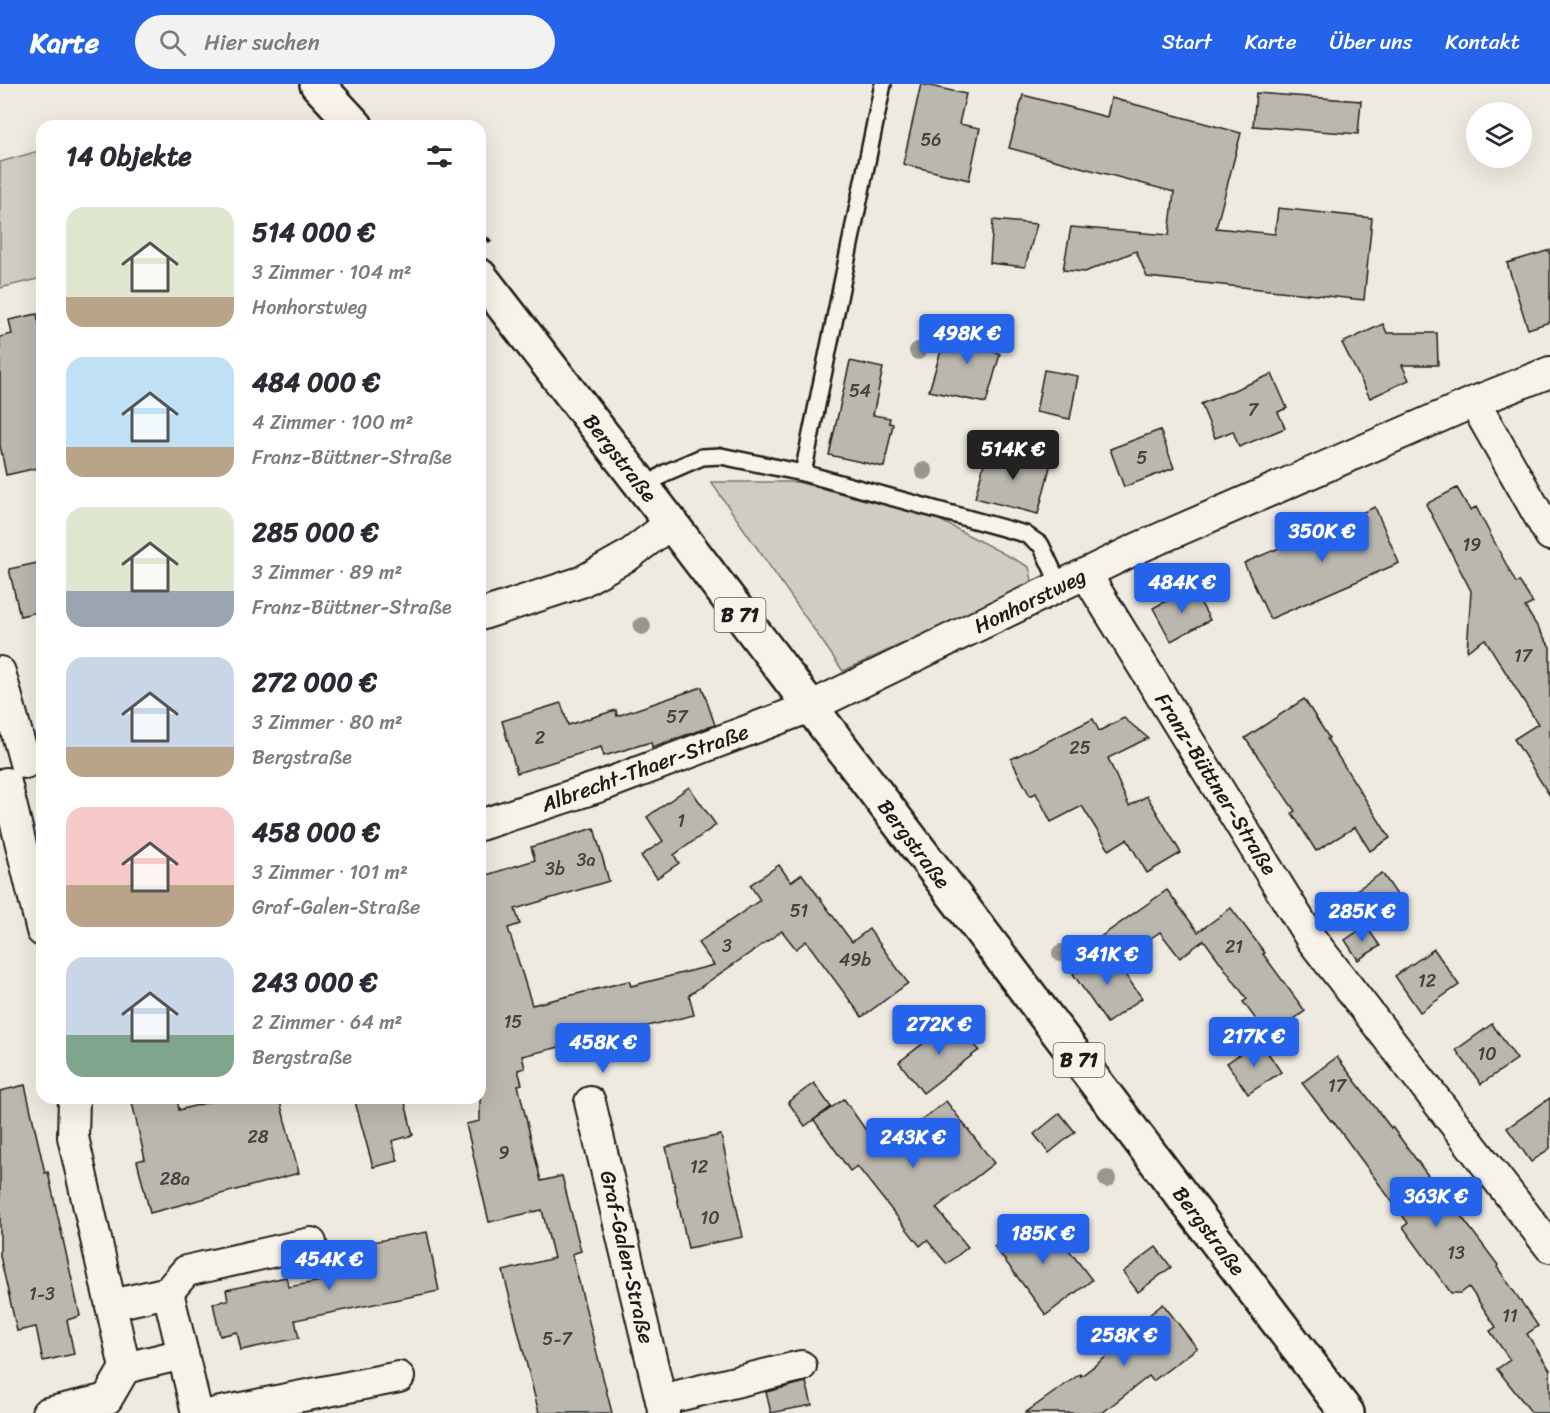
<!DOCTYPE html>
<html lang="de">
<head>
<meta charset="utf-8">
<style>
	body { margin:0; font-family:Sriracha,sans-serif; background:#f2f2f3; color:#2b2b33; height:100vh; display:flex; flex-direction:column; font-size:22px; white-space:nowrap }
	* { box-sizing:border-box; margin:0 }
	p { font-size:20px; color:#7c7c81 }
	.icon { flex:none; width:33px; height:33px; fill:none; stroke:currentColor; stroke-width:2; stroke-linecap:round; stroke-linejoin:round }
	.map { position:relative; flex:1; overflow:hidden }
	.sheet { position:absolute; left:36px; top:36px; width:450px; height:984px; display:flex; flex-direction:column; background:#fff; border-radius:18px; box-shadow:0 6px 24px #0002 }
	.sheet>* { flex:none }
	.controls { position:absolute; left:1466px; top:18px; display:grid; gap:12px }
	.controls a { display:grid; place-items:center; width:66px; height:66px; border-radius:50%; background:#fff; box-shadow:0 6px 24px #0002; font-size:30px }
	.price { position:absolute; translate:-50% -51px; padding:0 14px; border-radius:6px; background:#2563eb; color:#fff; font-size:20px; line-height:39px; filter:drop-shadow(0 2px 3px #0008) }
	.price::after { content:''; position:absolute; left:50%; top:36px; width:18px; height:14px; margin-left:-9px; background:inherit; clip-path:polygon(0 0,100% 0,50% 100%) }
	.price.on { background:#222; color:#fff }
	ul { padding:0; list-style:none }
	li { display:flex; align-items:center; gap:18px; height:150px; padding:0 30px }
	li span { display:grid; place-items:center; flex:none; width:168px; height:120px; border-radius:18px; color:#555 }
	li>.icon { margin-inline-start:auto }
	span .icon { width:72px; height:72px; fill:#fffc; stroke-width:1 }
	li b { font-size:26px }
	h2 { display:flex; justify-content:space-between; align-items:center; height:72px; padding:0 30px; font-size:26px }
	header { display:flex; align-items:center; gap:36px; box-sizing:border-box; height:84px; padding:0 30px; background:#2563eb; color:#fff }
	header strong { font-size:28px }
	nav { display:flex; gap:33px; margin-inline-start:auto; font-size:21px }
	.search { width:420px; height:54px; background:#f2f2f3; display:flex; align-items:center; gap:15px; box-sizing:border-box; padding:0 21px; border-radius:33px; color:#7c7c81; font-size:22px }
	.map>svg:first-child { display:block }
</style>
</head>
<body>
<header>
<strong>Karte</strong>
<div class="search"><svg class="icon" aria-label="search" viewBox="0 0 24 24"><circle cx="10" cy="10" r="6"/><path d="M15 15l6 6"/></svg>Hier suchen</div>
<nav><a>Start</a><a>Karte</a><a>Über uns</a><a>Kontakt</a></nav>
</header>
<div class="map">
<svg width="1550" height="1329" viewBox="0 0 1550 1329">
	<rect width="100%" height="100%" fill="#eeeae0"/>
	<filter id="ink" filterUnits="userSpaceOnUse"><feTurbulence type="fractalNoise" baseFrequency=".0167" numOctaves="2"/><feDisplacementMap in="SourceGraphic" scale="12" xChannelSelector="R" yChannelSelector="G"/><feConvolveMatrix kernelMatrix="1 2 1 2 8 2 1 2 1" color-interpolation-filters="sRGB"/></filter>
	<g filter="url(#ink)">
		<g fill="#cfccc3" stroke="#767470" stroke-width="1.5">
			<polygon points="42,66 42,194 0,204 0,78"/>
			<polygon points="711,398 797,398 936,434 1029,483 1033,500 843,587"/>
		</g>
		<g fill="#bab7af" stroke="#1c1c1c" stroke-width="1.5">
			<polygon points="921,0 966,10 959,40 980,44 969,96 903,80"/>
			<polygon points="1256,9 1361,17 1358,50 1253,42"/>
			<polygon points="1023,11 1107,33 1111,14 1241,49 1216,144 1275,150 1278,124 1372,134 1364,216 1147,193 1136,167 1085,188 1063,186 1071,143 1169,151 1174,108 1009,64"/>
			<polygon points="993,136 1037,140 1025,183 990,179"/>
			<polygon points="1550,166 1550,238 1528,245 1507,179"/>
			<polygon points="37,230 42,254 42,383 6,391 0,361 0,253 12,250 9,236"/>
			<polygon points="959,239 997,250 992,267 1000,270 986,319 929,307 945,253 954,257"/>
			<polygon points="1383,240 1387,249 1437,249 1438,281 1402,281 1409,296 1370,314 1342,259"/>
			<polygon points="850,277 883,284 873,331 890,334 889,339 893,340 884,383 829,371"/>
			<polygon points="1044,286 1078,292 1070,335 1036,328"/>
			<polygon points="1272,290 1287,324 1278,328 1285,344 1239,363 1233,347 1215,354 1201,320"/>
			<polygon points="1160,346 1174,384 1124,403 1110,365"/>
			<polygon points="988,364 1051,379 1038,430 975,414"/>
			<polygon points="1457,404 1470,426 1476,423 1516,499 1519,497 1533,519 1525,523 1550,563 1550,712 1514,655 1538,640 1485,555 1467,567 1471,507 1426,420"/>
			<polygon points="1375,423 1399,479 1270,535 1244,479"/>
			<polygon points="42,478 42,527 20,532 9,485"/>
			<polygon points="1192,503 1210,536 1171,557 1153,524"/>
			<polygon points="702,603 715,641 652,663 651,658 604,672 601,663 517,689 502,637 561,619 568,641 616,626 617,632"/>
			<polygon points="1304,615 1329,654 1327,655 1390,754 1370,767 1355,743 1316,767 1292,729 1295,727 1245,654"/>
			<polygon points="1124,634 1148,654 1108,674 1129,722 1147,712 1181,769 1147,789 1127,755 1109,766 1082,722 1051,738 1036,709 1030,712 1011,675 1093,635 1099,647"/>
			<polygon points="689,703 716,741 674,771 679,779 657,794 641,772 663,757 647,733"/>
			<polygon points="594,744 609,797 515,825 520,840 508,844 532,921 629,897 631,902 714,881 698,859 760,816 750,801 779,781 791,798 802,790 852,858 869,845 908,899 862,933 806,857 796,865 782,847 689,911 694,931 522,972 525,984 518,986 522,1000 518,1001 541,1097 562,1092 581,1167 572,1170 612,1329 539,1329 503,1187 554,1174 542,1126 489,1138 466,1040 480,1037 480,793 535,776 531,763"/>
			<polygon points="1382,789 1402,818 1366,842 1346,813"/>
			<polygon points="1167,806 1198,848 1231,824 1265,869 1263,870 1305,927 1269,953 1243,918 1247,915 1204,856 1180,874 1160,848 1116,878 1099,854"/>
			<polygon points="1366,842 1380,862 1358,876 1345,856"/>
			<polygon points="1107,865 1142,914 1107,939 1073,890"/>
			<polygon points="1434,865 1459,901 1420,928 1395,892"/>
			<polygon points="955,935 979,966 923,1009 899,978"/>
			<polygon points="1492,940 1517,975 1481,1000 1456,966"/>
			<polygon points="1260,957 1281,988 1248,1010 1227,979"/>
			<polygon points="1337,973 1391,1044 1392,1043 1444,1113 1446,1112 1498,1181 1497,1183 1538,1242 1527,1250 1550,1286 1550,1329 1532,1329 1497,1285 1510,1276 1490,1247 1496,1243 1469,1203 1461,1209 1451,1209 1403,1143 1408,1139 1332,1036 1331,1037 1302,999"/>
			<polygon points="814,999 831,1023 805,1042 788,1018"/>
			<polygon points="25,1001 45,1089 48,1088 80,1232 67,1236 74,1270 43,1277 36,1243 17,1247 0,1172 0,1007"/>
			<polygon points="131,1014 177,1014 179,1026 224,1014 279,1014 299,1089 150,1129 137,1077 145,1075"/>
			<polygon points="354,1014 404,1014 413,1051 392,1057 398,1077 373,1083"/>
			<polygon points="1550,1014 1550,1064 1531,1078 1507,1044"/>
			<polygon points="844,1015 881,1068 946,1017 994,1079 936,1124 968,1163 947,1180 927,1156 920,1162 857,1082 850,1087 814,1036"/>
			<polygon points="1060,1029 1075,1048 1049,1069 1034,1050"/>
			<polygon points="721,1051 743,1153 688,1164 666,1063"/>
			<polygon points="1030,1135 1039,1148 1049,1140 1092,1196 1046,1231 994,1162"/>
			<polygon points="427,1148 439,1207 295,1236 299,1254 241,1266 237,1248 220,1252 213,1219 228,1216 226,1206 286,1193 289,1203 343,1193 338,1164"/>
			<polygon points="1156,1163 1171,1183 1138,1208 1123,1188"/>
			<polygon points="1163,1220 1197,1264 1153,1297 1149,1292 1102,1329 1025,1329 1080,1290 1081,1292 1124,1259 1120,1254"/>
			<polygon points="806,1298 812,1321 771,1329 766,1308"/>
		</g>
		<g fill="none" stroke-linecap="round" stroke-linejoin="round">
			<defs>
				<g id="service">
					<polyline points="803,389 883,0"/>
					<polyline points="644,405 665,389 702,373 721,372 803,389 1025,450 1041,461 1060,502"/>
				</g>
				<g id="minor">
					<polyline points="1474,318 1550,451"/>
					<polyline points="1086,490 1311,855 1550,1163"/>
					<polyline points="480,531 581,498 629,471 671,439"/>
					<polyline points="0,588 25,679"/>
					<polyline points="6,699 42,847"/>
					<polyline points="480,741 604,701 810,623 1138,464 1474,318 1550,288"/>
					<polyline points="74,1014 73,1053 125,1284 183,1270"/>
					<polyline points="590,1018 664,1329"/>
					<polyline points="168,1208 186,1187 311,1159"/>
					<polyline points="111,1221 168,1208 197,1329"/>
					<polyline points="661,1316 801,1282"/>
					<polyline points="47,1329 107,1315 125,1284"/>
					<polyline points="216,1329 399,1293"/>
				</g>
				<g id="primary">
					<polyline points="317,0 356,42"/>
					<polyline points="480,192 671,439 1347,1329"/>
				</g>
			</defs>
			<use href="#service" stroke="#1c1c1c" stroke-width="20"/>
			<use href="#minor" stroke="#1c1c1c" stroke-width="34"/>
			<use href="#primary" stroke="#1c1c1c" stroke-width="38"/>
			<polyline stroke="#1c1c1c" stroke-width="4" stroke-dasharray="6 4.5" stroke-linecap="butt" points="480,146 493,161"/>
			<use href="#service" stroke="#f7f3e8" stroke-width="15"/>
			<use href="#minor" stroke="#f7f3e8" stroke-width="30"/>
			<use href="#primary" stroke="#f7f3e8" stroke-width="33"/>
		</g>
		<g fill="#989690">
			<circle cx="918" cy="267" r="9"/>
			<circle cx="924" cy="387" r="9"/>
			<circle cx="642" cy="542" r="9"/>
			<circle cx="1061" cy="869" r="9"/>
			<circle cx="1107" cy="1095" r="9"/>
		</g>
	</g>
	<g text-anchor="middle" stroke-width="4.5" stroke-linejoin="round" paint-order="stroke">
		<g font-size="18" fill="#444341">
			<text x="931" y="62">56</text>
			<text x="860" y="313">54</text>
			<text x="1253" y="332">7</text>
			<text x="1142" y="380">5</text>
			<text x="1472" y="467">19</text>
			<text x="1523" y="578">17</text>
			<text x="677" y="639">57</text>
			<text x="540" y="660">2</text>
			<text x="1080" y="670">25</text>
			<text x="681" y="743">1</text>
			<text x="586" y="782">3a</text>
			<text x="555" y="791">3b</text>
			<text x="799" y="833">51</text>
			<text x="727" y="868">3</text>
			<text x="1234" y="869">21</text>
			<text x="855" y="882">49b</text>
			<text x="1427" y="903">12</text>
			<text x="513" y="944">15</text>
			<text x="1487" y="976">10</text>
			<text x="1337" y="1008">17</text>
			<text x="258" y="1059">28</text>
			<text x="504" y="1075">9</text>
			<text x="699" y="1089">12</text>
			<text x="175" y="1101">28a</text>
			<text x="710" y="1140">10</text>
			<text x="1456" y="1175">13</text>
			<text x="42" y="1216">1-3</text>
			<text x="1510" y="1238">11</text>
			<text x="557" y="1261">5-7</text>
		</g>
		<g fill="#f7f3e8" stroke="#5e5c59" stroke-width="1.5">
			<rect x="714.5" y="514" width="51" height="34" rx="4.5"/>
			<rect x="1053.5" y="959" width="51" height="34" rx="4.5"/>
		</g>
		<g font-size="20" font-weight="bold" fill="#1c1c1c">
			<text x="740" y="538">B 71</text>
			<text x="1079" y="983">B 71</text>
		</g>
		<g font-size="21" fill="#1c1c1c" stroke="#f7f3e8">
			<text transform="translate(620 374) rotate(52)" y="7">Bergstraße</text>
			<text transform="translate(1030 517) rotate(-26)" y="7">Honhorstweg</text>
			<text transform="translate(645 684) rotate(-20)" y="7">Albrecht-Thaer-Straße</text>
			<text transform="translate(1216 700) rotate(58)" y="7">Franz-Büttner-Straße</text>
			<text transform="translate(914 760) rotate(53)" y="7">Bergstraße</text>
			<text transform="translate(1209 1147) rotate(53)" y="7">Bergstraße</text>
			<text transform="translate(627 1173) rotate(77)" y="7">Graf-Galen-Straße</text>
		</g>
	</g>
</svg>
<div class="controls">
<a><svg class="icon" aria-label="layers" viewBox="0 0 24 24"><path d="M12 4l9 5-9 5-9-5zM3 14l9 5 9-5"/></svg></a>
</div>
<b class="price" style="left:967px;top:281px">498K €</b>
<b class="price on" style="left:1013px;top:397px">514K €</b>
<b class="price" style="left:1322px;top:479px">350K €</b>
<b class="price" style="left:1182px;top:530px">484K €</b>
<b class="price" style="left:1362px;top:859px">285K €</b>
<b class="price" style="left:1107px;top:902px">341K €</b>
<b class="price" style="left:939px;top:972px">272K €</b>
<b class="price" style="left:1254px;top:984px">217K €</b>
<b class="price" style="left:603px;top:990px">458K €</b>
<b class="price" style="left:913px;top:1085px">243K €</b>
<b class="price" style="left:1436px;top:1144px">363K €</b>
<b class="price" style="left:1043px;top:1181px">185K €</b>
<b class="price" style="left:329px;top:1207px">454K €</b>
<b class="price" style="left:1124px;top:1283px">258K €</b>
<section class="sheet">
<h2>14 Objekte<svg class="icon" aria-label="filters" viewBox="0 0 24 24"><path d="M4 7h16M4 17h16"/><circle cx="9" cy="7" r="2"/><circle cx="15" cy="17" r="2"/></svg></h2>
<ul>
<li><span style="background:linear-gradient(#dfe7d0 75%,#b9a48a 0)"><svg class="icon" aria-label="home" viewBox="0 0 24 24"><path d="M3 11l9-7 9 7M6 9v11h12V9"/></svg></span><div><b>514 000 €</b><p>3 Zimmer · 104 m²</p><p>Honhorstweg</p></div></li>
<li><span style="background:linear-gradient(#bfe0f5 75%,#b9a48a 0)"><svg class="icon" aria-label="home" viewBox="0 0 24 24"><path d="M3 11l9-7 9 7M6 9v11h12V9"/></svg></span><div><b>484 000 €</b><p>4 Zimmer · 100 m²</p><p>Franz-Büttner-Straße</p></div></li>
<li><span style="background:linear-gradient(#dfe7d0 70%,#9aa5b1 0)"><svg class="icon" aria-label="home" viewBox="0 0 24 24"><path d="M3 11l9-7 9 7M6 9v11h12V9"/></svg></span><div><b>285 000 €</b><p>3 Zimmer · 89 m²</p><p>Franz-Büttner-Straße</p></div></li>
<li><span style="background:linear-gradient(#c9d6e8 75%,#b9a48a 0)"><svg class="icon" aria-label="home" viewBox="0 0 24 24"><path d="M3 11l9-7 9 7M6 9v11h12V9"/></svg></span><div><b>272 000 €</b><p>3 Zimmer · 80 m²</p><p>Bergstraße</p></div></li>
<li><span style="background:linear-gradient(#f6c9c9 65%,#b9a48a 0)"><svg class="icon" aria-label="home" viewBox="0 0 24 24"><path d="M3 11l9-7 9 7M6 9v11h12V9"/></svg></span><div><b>458 000 €</b><p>3 Zimmer · 101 m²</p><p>Graf-Galen-Straße</p></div></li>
<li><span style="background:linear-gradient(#c9d6e8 65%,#7fa58c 0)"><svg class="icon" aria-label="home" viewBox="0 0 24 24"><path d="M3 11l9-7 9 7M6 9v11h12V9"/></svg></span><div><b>243 000 €</b><p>2 Zimmer · 64 m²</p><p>Bergstraße</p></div></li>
</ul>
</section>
</div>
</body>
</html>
